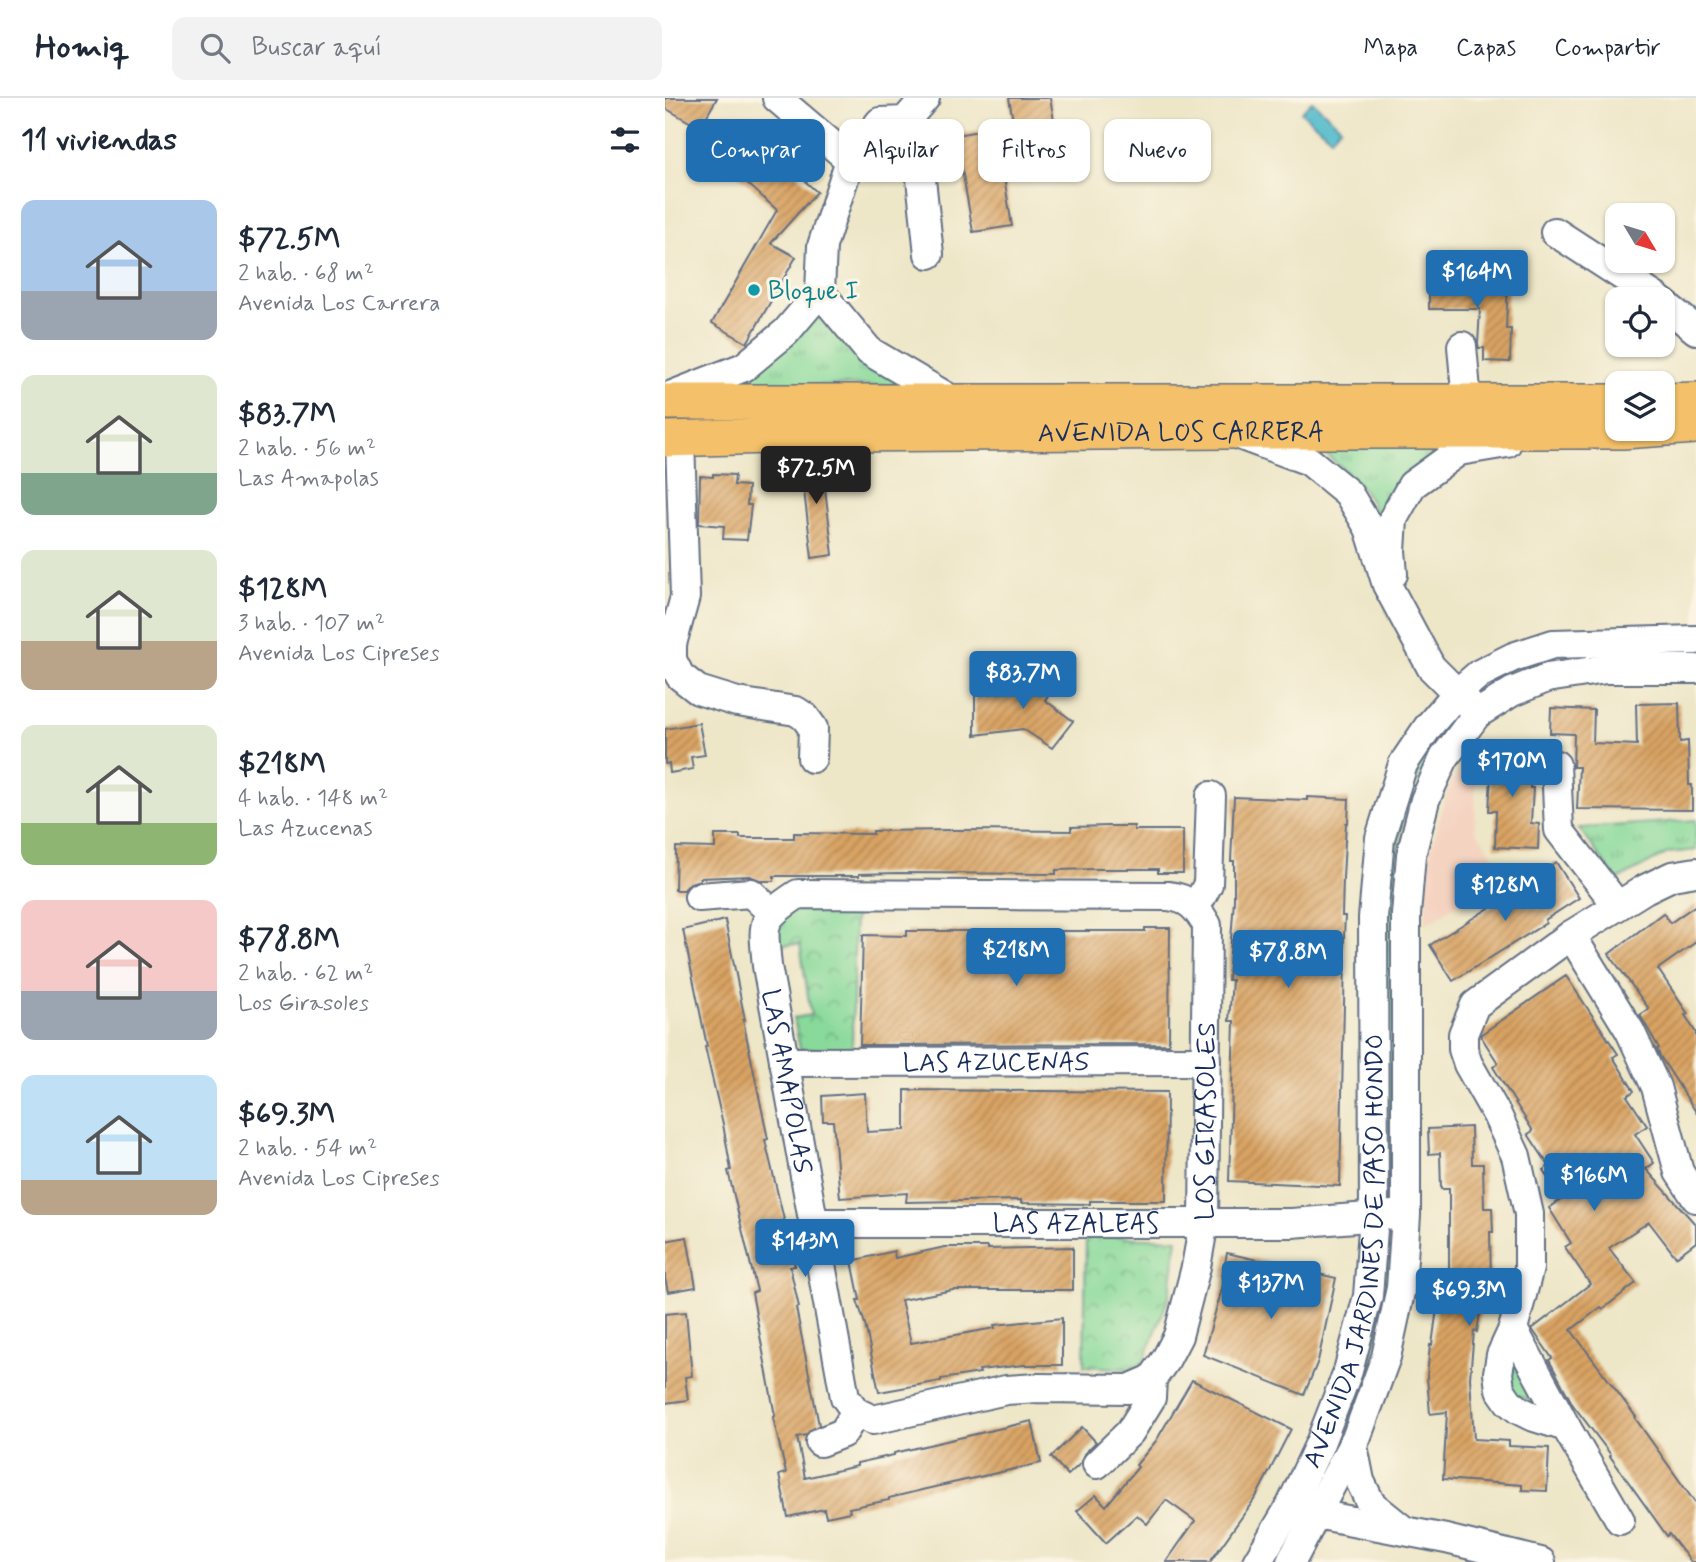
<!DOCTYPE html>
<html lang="es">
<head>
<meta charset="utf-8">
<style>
	body { margin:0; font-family:Mynerve,sans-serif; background:#f2f2f3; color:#1f2937; height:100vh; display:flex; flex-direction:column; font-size:26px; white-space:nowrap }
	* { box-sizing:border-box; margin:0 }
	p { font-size:23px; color:#747a83 }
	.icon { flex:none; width:38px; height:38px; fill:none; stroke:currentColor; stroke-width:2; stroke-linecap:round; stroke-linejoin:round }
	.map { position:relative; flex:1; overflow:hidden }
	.sheet { display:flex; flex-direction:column; background:#fff; width:665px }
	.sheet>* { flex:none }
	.banner { position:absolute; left:21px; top:21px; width:665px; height:63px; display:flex; gap:14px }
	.needle { width:46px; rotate:128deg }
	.buttons { position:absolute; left:940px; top:105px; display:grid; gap:14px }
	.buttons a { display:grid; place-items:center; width:70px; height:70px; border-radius:14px; background:#fff; box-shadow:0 2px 5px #0004; font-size:35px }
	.price { position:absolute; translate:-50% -60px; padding:0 16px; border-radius:7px; background:#1f6fb2; color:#fff; font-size:23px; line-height:46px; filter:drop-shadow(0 2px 4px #0008) }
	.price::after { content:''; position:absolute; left:50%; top:42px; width:21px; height:16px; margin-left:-10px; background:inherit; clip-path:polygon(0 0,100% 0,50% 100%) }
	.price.active { background:#222; color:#fff }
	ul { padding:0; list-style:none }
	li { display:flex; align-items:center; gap:21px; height:175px; padding:0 21px }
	li span { display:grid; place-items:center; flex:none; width:196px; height:140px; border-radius:14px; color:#555 }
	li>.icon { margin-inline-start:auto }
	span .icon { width:84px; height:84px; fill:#fffc; stroke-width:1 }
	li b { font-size:30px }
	h2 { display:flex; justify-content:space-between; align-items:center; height:84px; padding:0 21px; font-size:30px }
	.pill { padding:0 24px; border-radius:14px; background:#fff; box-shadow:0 2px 5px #0004; font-size:24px; line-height:63px }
	.pill.active { background:#1f6fb2; color:#fff }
	header { display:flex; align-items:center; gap:42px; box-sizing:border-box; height:98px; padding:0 35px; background:#fff; border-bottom:2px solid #e0e1e3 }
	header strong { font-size:33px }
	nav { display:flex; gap:38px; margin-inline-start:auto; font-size:24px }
	.search { width:490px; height:63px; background:#f2f2f3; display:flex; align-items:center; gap:18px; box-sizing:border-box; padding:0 24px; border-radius:14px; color:#747a83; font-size:26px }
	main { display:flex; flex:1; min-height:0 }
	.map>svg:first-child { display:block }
</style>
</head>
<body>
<header>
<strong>Homiq</strong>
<div class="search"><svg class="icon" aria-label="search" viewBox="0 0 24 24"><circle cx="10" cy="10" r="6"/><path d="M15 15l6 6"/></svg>Buscar aquí</div>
<nav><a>Mapa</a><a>Capas</a><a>Compartir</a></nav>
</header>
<main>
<section class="sheet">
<h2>11 viviendas<svg class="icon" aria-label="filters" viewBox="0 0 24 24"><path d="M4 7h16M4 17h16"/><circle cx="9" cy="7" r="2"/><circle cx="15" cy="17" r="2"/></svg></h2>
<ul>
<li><span style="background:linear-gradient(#a9c7e8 65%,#9aa5b1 0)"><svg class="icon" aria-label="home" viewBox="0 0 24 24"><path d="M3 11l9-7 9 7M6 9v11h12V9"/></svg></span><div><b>$72.5M</b><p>2 hab. · 68 m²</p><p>Avenida Los Carrera</p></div></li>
<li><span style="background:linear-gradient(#dfe7d0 70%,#7fa58c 0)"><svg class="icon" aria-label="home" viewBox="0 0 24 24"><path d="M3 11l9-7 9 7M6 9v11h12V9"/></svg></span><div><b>$83.7M</b><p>2 hab. · 56 m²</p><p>Las Amapolas</p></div></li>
<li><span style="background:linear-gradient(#dfe7d0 65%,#b9a48a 0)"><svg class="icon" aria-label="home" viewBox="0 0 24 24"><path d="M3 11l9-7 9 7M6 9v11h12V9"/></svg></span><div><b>$128M</b><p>3 hab. · 107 m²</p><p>Avenida Los Cipreses</p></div></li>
<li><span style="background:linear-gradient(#dfe7d0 70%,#8fb573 0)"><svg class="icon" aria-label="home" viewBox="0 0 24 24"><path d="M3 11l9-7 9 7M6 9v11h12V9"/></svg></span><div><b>$218M</b><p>4 hab. · 148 m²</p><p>Las Azucenas</p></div></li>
<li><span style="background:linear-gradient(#f6c9c9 65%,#9aa5b1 0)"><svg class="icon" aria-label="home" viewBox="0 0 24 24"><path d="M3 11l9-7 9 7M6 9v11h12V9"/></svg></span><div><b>$78.8M</b><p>2 hab. · 62 m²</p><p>Los Girasoles</p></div></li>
<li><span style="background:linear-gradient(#bfe0f5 75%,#b9a48a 0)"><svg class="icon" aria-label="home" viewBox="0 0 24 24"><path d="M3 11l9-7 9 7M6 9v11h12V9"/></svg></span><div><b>$69.3M</b><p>2 hab. · 54 m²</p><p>Avenida Los Cipreses</p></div></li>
</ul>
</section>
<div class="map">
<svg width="1031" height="1464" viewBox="0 0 1031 1464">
	<defs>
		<pattern id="grass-tufts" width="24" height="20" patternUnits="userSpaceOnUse" patternTransform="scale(1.75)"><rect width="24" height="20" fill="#88d99a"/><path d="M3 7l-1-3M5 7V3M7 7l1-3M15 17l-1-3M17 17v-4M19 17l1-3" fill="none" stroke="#6eb081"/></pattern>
		<pattern id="park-crowns" width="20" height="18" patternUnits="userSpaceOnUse" patternTransform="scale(1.75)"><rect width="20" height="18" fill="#88d99a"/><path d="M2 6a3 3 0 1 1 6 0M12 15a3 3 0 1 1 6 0" fill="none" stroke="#6eb081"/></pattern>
		<pattern id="building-hatch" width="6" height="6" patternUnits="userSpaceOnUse" patternTransform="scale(1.75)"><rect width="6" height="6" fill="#d9a362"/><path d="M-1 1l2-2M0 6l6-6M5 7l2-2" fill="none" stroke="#af8554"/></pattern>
	</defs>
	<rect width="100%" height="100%" fill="#fcf5e5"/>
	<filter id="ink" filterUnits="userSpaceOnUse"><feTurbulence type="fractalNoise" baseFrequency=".0143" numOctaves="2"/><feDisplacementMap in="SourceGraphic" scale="14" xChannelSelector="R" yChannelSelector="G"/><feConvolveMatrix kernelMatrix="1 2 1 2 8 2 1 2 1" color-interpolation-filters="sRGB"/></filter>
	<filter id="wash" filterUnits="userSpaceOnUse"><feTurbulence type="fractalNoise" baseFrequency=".00686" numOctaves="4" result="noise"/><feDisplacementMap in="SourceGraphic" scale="28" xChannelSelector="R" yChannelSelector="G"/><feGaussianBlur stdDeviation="1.57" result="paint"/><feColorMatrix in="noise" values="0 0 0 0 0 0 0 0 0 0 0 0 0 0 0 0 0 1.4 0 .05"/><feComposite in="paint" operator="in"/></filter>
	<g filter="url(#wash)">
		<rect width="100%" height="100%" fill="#ede6c7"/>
		<polygon fill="#f5d3c1" points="811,649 810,732 841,775 760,827 765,754 785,685"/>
		<g fill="url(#grass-tufts)" stroke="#52847c" stroke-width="2">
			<polygon points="154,206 242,288 73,286"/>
			<path d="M645,344L779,347L715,437C712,427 710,414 706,404C693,379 666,361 645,344Z"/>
			<path d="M792,613L797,618C778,644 757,668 746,697C735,725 733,755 731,785L728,1100H723L721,863L722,812L728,739L747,670Z"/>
			<polygon points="1031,722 1031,752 1003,755 952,782 914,730"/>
			<path d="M718,1143H726C721,1231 697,1302 657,1380L651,1376Z"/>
			<polygon points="843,1252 878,1307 848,1297"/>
		</g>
		<g fill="url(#park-crowns)" stroke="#52847c" stroke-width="2">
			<polygon points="132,808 190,814 187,952 135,951 129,920 146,917 135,846 110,847 112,824"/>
			<polygon points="421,1138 512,1141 504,1199 479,1263 466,1271 419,1268"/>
		</g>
		<polygon fill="#4ebaca" stroke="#347494" stroke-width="2" points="647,3 676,29 666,40 636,14"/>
		<g id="blocks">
			<g fill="url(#building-hatch)">
				<polygon points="0,0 52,0 35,30 0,10"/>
				<polygon points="344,0 385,0 389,22 349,29"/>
				<polygon points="79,28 152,94 106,145 131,159 82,245 47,225 112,112 52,58"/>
				<polygon points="331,30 347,128 308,134 291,37"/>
				<polygon points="764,178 797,178 797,182 843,184 841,231 846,231 845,264 819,263 819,250 814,250 813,246 815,211 764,211"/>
				<polygon points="156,357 168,457 147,460 135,359"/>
				<polygon points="48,376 70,377 69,387 83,388 82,407 86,407 82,442 58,441 59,428 34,426 35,378 48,379"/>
				<polygon points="376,569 393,582 380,602 408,623 387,650 358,631 310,637 310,597 355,593"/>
				<polygon points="1014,605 1015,644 1023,643 1024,687 1027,687 1027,712 912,711 914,669 908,669 909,636 885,635 886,610 929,612 928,645 972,647 971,606"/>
				<polygon points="34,625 40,657 26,659 28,671 5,675 4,665 0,666 0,631"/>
				<polygon points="823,652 866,654 865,690 868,690 866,725 874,726 873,751 830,749 831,713 824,713 826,678 822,677"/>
				<polygon points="569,699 642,702 642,699 684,701 683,725 681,725 678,780 677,818 680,818 678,861 680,861 675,1088 564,1083 569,923 564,923 567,882 563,882 569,802 569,763 566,763"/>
				<polygon points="444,728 469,728 469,732 518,732 518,775 493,775 493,771 431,771 391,772 391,776 232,775 194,776 194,778 109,778 109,783 97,783 85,778 35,780 35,782 25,785 19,792 10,792 11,749 50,750 50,737 75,737 75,740 129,740 129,735 208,736 208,733 289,732 406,733 406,729"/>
				<polygon points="891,764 914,800 880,822 881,825 788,883 765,847 872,780 870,777"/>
				<polygon points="1031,807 1031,844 993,871 1023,916 1020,917 1031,935 1031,1014 995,958 992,951 994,950 975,917 984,911 944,856 998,815 1005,825"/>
				<polygon points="60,822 80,922 78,922 103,1041 100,1042 130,1168 125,1169 134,1209 131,1210 154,1327 141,1337 132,1339 140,1380 192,1368 192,1365 229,1357 229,1355 367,1323 376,1365 261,1391 224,1400 224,1402 184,1410 185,1414 161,1419 159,1411 123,1419 114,1377 121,1375 108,1319 110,1318 87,1195 92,1193 63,1073 66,1072 58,1026 40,949 42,948 18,832"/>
				<polygon points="480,830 505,830 504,946 195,947 198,837 242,838 242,833 480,833"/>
				<polygon points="901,878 953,956 948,959 969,993 962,998 982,1028 970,1036 989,1065 981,1071 1031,1127 1031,1144 1011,1159 984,1124 944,1150 971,1185 938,1211 936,1209 906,1232 971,1319 970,1320 1031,1406 1031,1464 1026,1464 1004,1436 1002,1438 945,1358 946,1357 908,1307 884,1262 887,1260 867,1231 925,1186 900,1149 906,1145 884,1110 897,1101 878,1072 884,1068 863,1036 868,1033 828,969 833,965 815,937"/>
				<polygon points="240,992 502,994 501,1103 425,1103 425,1106 356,1105 356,1102 241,1104 242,1095 175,1100 168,1023 158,1023 157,998 200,995 202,1034 240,1032"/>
				<polygon points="806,1029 807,1066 818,1066 819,1110 827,1110 828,1134 825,1134 826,1183 820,1184 812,1234 809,1233 805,1280 809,1341 844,1343 844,1348 884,1350 882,1393 857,1392 857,1387 778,1381 782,1314 765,1316 762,1279 765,1247 767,1247 773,1203 784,1204 784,1091 776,1091 775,1055 764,1056 763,1031"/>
				<polygon points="22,1139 31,1189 3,1194 0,1180 0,1143"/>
				<polygon points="280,1149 323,1149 323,1151 408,1149 408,1192 288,1192 236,1202 246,1245 330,1230 329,1227 397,1220 397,1267 359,1267 314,1272 315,1275 276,1281 276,1283 214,1294 200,1226 192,1202 195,1202 187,1163 229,1153 230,1160"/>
				<polygon points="562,1155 671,1180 653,1263 639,1297 538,1257 560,1180 557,1180"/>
				<polygon points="21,1214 27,1278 20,1279 23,1302 0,1305 0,1216"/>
				<polygon points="527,1282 626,1331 601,1380 591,1399 545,1464 501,1464 530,1423 501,1402 482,1426 472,1417 441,1445 412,1413 431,1397 441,1408 473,1369 471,1367 491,1343"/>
				<polygon points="417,1329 431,1344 420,1355 416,1365 403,1377 386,1359"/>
			</g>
		</g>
	</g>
	<g filter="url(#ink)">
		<use href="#blocks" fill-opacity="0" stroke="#646f83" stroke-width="2"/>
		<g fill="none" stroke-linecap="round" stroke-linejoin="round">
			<defs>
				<g id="minor">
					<polyline points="112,0 185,62"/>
					<polyline points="240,23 251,34 264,156"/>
					<polyline points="890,134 993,201"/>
					<polyline points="155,194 157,148 185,62 215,24 240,23 260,0"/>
					<polyline points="155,194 204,253 287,302"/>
					<polyline points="998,205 1031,232"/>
					<polyline points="797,248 802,304"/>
					<polyline points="0,300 79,269 121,234 155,194"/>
					<polyline points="574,337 644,363 683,395 704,430 722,487 766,569 804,607"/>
					<polyline points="15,341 20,499 7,546 7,562 15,578 33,592 72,604 131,613 140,619 148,630 147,660"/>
					<polyline points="728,476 726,453 728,421 747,387 794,353 842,345"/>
					<polyline points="891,667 894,732 952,807"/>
					<polyline points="34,799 86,795 106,814"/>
					<polyline points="531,809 543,786 546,698"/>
					<polyline points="906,837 965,933 991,989 1014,1074 1031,1100"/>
					<path id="s1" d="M119,964L541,963"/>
					<path id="s2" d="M150,1125H627L728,1117"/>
					<polyline points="848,1231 901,1329"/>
					<polyline points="155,1344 178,1335 191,1314"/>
					<polyline points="688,1348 695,1383 706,1406 737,1431"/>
					<path id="s3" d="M432,1366L465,1334L486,1300L487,1281L501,1261L513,1238L531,1169L539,1124L542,827C532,810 524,800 503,798L133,796C94,822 98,823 102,868L180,1299L191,1314L208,1322L341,1292L373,1290L464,1291L487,1281"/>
					<polyline points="637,1411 651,1416 781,1441 876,1464"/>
					<polyline points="955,1422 901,1329 866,1318 854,1312 844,1304 835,1291 833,1275 836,1257 848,1231 864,1170 864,1116 851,1058 832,1017 803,966 798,951 798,936 810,907 906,837 980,791 1007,778 1031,774"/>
					<path id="s4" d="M592,1464L626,1407L655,1345L683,1273L703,1198L709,1118L708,820L715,740L738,666L763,629L792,595L814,576L848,559L888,546L1031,542"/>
					<polyline points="626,1464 692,1338 721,1259 736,1190 741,1117 741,817 746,757 760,702 779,660 812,616 847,594 882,580 941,571 1031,571"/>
				</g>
				<g id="major">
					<polyline points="998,303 1031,302"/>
					<polyline points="0,304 952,304"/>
					<path id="s5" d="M0,341L181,336L562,333H958L1031,328"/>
				</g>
			</defs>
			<use href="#minor" stroke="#646f83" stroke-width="32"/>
			<use href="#major" stroke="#646f83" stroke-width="38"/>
			<use href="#minor" stroke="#fff" stroke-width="28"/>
			<use href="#major" stroke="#f4c16b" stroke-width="35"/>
		</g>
	</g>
	<circle fill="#0f9aa8" stroke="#fcf5e5" stroke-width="2.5" cx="89" cy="192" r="7"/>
	<g text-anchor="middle" stroke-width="6" stroke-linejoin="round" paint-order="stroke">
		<g font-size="26" fill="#0d838f" stroke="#fcf5e5" text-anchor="start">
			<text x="103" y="201">Bloque I</text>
		</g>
		<g font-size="26" fill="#1b2f5e" stroke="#fcf5e5">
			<text dy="9" stroke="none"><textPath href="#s5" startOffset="516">AVENIDA LOS CARRERA</textPath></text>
			<text dy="9" stroke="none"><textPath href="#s1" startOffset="212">LAS AZUCENAS</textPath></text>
			<text dy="9" stroke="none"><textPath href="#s3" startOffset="1194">LAS AMAPOLAS</textPath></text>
			<text dy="9" stroke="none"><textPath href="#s3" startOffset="373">LOS GIRASOLES</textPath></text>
			<text dy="9" stroke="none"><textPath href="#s2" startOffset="261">LAS AZALEAS</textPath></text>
			<text dy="9" stroke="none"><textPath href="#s4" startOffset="331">AVENIDA JARDINES DE PASO HONDO</textPath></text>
		</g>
	</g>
</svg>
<div class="buttons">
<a><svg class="needle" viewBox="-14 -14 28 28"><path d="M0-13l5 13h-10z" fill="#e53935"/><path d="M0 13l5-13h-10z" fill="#747a83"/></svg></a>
<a><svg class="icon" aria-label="locate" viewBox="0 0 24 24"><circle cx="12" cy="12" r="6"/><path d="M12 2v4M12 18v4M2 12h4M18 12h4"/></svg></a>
<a><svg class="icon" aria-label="layers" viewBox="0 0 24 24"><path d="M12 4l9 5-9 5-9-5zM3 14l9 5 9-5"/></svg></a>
</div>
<b class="price" style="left:812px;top:212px">$164M</b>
<b class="price active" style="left:151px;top:408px">$72.5M</b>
<b class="price" style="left:358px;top:613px">$83.7M</b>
<b class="price" style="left:847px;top:701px">$170M</b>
<b class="price" style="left:840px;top:825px">$128M</b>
<b class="price" style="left:351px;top:890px">$218M</b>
<b class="price" style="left:623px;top:892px">$78.8M</b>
<b class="price" style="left:929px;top:1115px">$166M</b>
<b class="price" style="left:140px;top:1181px">$143M</b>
<b class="price" style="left:606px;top:1223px">$137M</b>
<b class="price" style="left:804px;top:1230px">$69.3M</b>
<div class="banner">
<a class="pill active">Comprar</a>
<a class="pill">Alquilar</a>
<a class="pill">Filtros</a>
<a class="pill">Nuevo</a>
</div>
</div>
</main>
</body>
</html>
